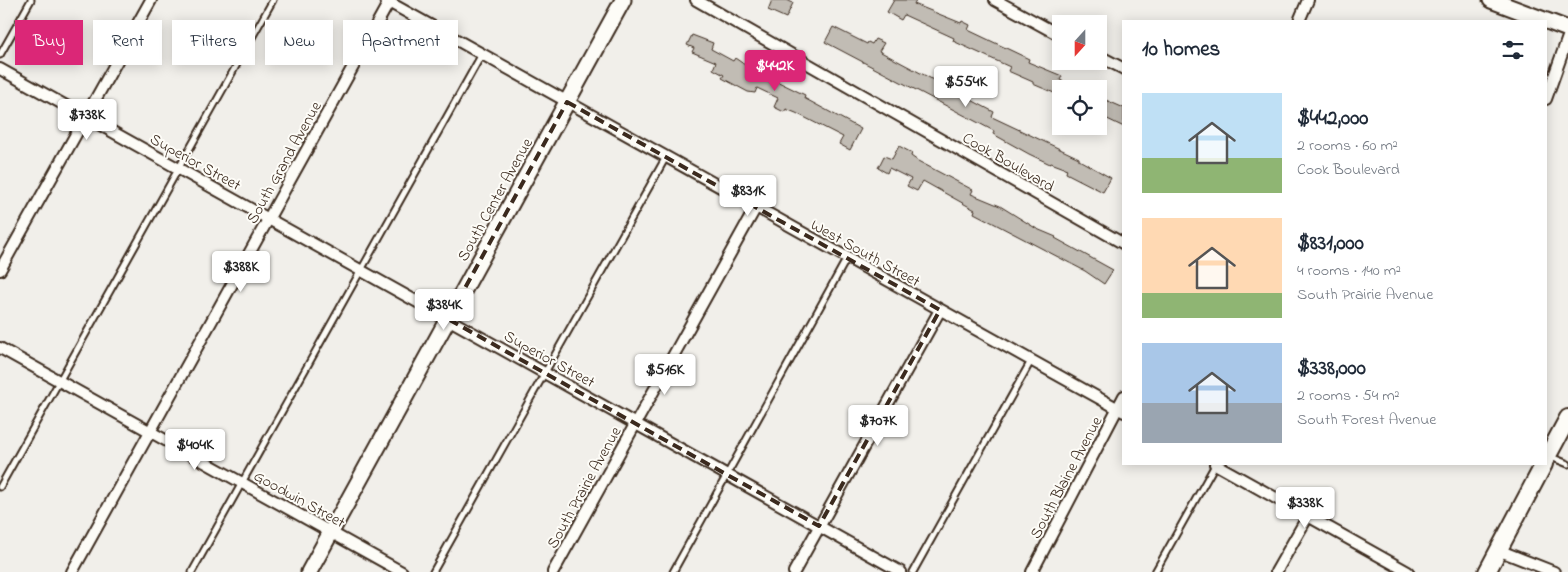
<!DOCTYPE html>
<html lang="en">
<head>
<meta charset="utf-8">
<style>
	body { margin:0; font-family:"Indie Flower",sans-serif; background:#f6f6f7; color:#1f2937; height:100vh; display:flex; flex-direction:column; font-size:19px; white-space:nowrap }
	* { box-sizing:border-box; margin:0 }
	p { font-size:16px; color:#747a83 }
	.icon { flex:none; width:28px; height:28px; fill:none; stroke:currentColor; stroke-width:2; stroke-linecap:round; stroke-linejoin:round }
	.map { position:relative; flex:1; overflow:hidden }
	.details { position:absolute; left:1122px; top:20px; width:425px; height:445px; display:flex; flex-direction:column; background:#fff; border-radius:0px; box-shadow:0 2px 12px #0003 }
	.details>* { flex:none }
	.top-card { position:absolute; left:15px; top:20px; width:475px; height:45px; display:flex; gap:10px }
	.needle { width:32px; rotate:201deg }
	.fabs { position:absolute; left:1052px; top:15px; display:grid; gap:10px }
	.fabs a { display:grid; place-items:center; width:55px; height:55px; border-radius:0px; background:#fff; box-shadow:0 2px 12px #0003; font-size:25px }
	.price { position:absolute; translate:-50% -42px; padding:0 11px; border-radius:5px; background:#fff; color:#222; font-size:16px; line-height:32px; filter:drop-shadow(0 1px 2px #0008) }
	.price::after { content:''; position:absolute; left:50%; top:30px; width:15px; height:11px; margin-left:-8px; background:inherit; clip-path:polygon(0 0,100% 0,50% 100%) }
	.price.current { background:#db2777; color:#fff }
	ul { padding:0; list-style:none }
	li { display:flex; align-items:center; gap:15px; height:125px; padding:0 20px }
	li span { display:grid; place-items:center; flex:none; width:140px; height:100px; border-radius:0px; color:#555 }
	li>.icon { margin-inline-start:auto }
	span .icon { width:60px; height:60px; fill:#fffc; stroke-width:1 }
	li b { font-size:21px }
	h2 { display:flex; justify-content:space-between; align-items:center; height:60px; padding:0 20px; font-size:21px }
	.pill { padding:0 18px; border-radius:0px; background:#fff; box-shadow:0 2px 12px #0003; font-size:18px; line-height:45px }
	.pill.current { background:#db2777; color:#fff }
	.map>svg:first-child { display:block }
</style>
</head>
<body>
<div class="map">
<svg width="1568" height="572" viewBox="0 0 1568 572">
	<rect width="100%" height="100%" fill="#f1efea"/>
	<filter id="ink" filterUnits="userSpaceOnUse"><feTurbulence type="fractalNoise" baseFrequency=".02" numOctaves="2"/><feDisplacementMap in="SourceGraphic" scale="10" xChannelSelector="R" yChannelSelector="G"/><feConvolveMatrix kernelMatrix="1 2 1 2 8 2 1 2 1" color-interpolation-filters="sRGB"/></filter>
	<g filter="url(#ink)">
		<g fill="#c1bcb4" stroke="#3b2a1e">
			<polygon points="772,0 787,0 793,3 786,18 768,10"/>
			<polygon points="894,0 916,0 914,4 961,23 962,21 970,25 968,30 1029,59 1028,62 1062,76 1060,80 1079,89 1056,89 1054,93 1033,84 1033,82 1008,71 1010,67 953,41 954,38 904,15 901,20 887,12"/>
			<polygon points="833,27 867,44 868,42 872,44 875,39 884,43 879,51 994,112 992,117 1079,158 1079,160 1111,178 1103,192 1066,173 1067,169 1051,163 1050,164 1029,154 993,134 994,131 825,42"/>
			<polygon points="692,35 713,43 711,49 733,61 735,58 748,67 805,95 804,98 861,129 850,150 839,144 843,137 796,113 786,109 784,112 774,107 778,98 757,88 755,93 748,92 722,78 724,75 713,69 716,62 692,52 694,48 687,45"/>
			<polygon points="1099,97 1124,108 1124,127 1099,115"/>
			<polygon points="899,146 912,153 911,156 918,161 973,190 971,194 1000,206 1037,229 1056,237 1055,238 1113,270 1104,284 1085,271 974,213 975,210 923,181 917,191 907,186 911,179 889,168 887,173 878,168 884,156 892,159"/>
		</g>
		<g fill="none" stroke-linecap="round" stroke-linejoin="round">
			<defs>
				<g id="lane">
					<polyline points="0,55 31,0"/>
					<polyline points="1551,457 1568,464"/>
					<polyline points="0,487 273,0"/>
					<polyline points="192,572 482,54"/>
					<polyline points="433,572 666,157"/>
					<polyline points="673,572 847,258"/>
					<polyline points="913,572 1031,361"/>
					<polyline points="1155,572 1215,465"/>
				</g>
				<g id="street">
					<polyline points="385,0 1124,412"/>
					<polyline points="696,0 1124,244"/>
					<polyline points="995,0 1061,36"/>
					<polyline points="1299,21 1308,0"/>
					<polyline points="1099,56 1124,69"/>
					<polyline points="0,69 901,572"/>
					<polyline points="1546,99 1568,37"/>
					<polyline points="0,270 151,0"/>
					<polyline points="0,348 402,572"/>
					<polyline points="1215,464 1408,572"/>
					<polyline points="1498,550 1554,572"/>
					<polyline points="72,572 389,2"/>
					<polyline points="553,572 756,207"/>
					<polyline points="794,572 940,310"/>
					<polyline points="1032,572 1124,396"/>
					<polyline points="1276,572 1308,516"/>
				</g>
				<g id="secondary">
					<polyline points="1491,0 1568,29"/>
					<polyline points="309,572 623,0"/>
				</g>
				<g id="primary">
					<polyline points="1546,459 1568,418"/>
					<polyline points="1487,572 1544,464"/>
				</g>
			</defs>
			<use href="#lane" stroke="#3b2a1e" stroke-width="9"/>
			<use href="#street" stroke="#3b2a1e" stroke-width="14"/>
			<use href="#secondary" stroke="#3b2a1e" stroke-width="19"/>
			<use href="#primary" stroke="#3b2a1e" stroke-width="20"/>
			<use href="#lane" stroke="#fdfcf7" stroke-width="5"/>
			<use href="#street" stroke="#fdfcf7" stroke-width="10"/>
			<use href="#secondary" stroke="#fdfcf7" stroke-width="15"/>
			<use href="#primary" stroke="#fdfcf7" stroke-width="16"/>
		</g>
	</g>
	<path fill="none" stroke="#3b2a1e" stroke-width="4" stroke-dasharray="10 6" stroke-linejoin="round" d="M567,102L940,310L819,526L448,319Z"/>
	<g text-anchor="middle" stroke-width="4" stroke-linejoin="round" paint-order="stroke">
		<g font-size="16" fill="#3b2a1e" stroke="#fdfcf7">
			<text transform="translate(196 161) rotate(29)" y="6">Superior Street</text>
			<text transform="translate(1009 161) rotate(30)" y="6">Cook Boulevard</text>
			<text transform="translate(283 162) rotate(-61)" y="6">South Grand Avenue</text>
			<text transform="translate(494 199) rotate(-61)" y="6">South Center Avenue</text>
			<text transform="translate(866 252) rotate(29)" y="6">West South Street</text>
			<text transform="translate(550 358) rotate(29)" y="6">Superior Street</text>
			<text transform="translate(1065 477) rotate(-62)" y="6">South Blaine Avenue</text>
			<text transform="translate(583 487) rotate(-61)" y="6">South Prairie Avenue</text>
			<text transform="translate(300 498) rotate(29)" y="6">Goodwin Street</text>
		</g>
	</g>
</svg>
<div class="fabs">
<a><svg class="needle" viewBox="-14 -14 28 28"><path d="M0-13l5 13h-10z" fill="#e53935"/><path d="M0 13l5-13h-10z" fill="#747a83"/></svg></a>
<a><svg class="icon" aria-label="locate" viewBox="0 0 24 24"><circle cx="12" cy="12" r="6"/><path d="M12 2v4M12 18v4M2 12h4M18 12h4"/></svg></a>
</div>
<b class="price current" style="left:775px;top:92px">$442K</b>
<b class="price" style="left:966px;top:108px">$554K</b>
<b class="price" style="left:87px;top:141px">$738K</b>
<b class="price" style="left:748px;top:217px">$831K</b>
<b class="price" style="left:241px;top:293px">$388K</b>
<b class="price" style="left:444px;top:331px">$384K</b>
<b class="price" style="left:665px;top:396px">$516K</b>
<b class="price" style="left:878px;top:447px">$707K</b>
<b class="price" style="left:195px;top:471px">$404K</b>
<b class="price" style="left:1305px;top:529px">$338K</b>
<div class="top-card">
<a class="pill current">Buy</a>
<a class="pill">Rent</a>
<a class="pill">Filters</a>
<a class="pill">New</a>
<a class="pill">Apartment</a>
</div>
<section class="details">
<h2>10 homes<svg class="icon" aria-label="filters" viewBox="0 0 24 24"><path d="M4 7h16M4 17h16"/><circle cx="9" cy="7" r="2"/><circle cx="15" cy="17" r="2"/></svg></h2>
<ul>
<li><span style="background:linear-gradient(#bfe0f5 65%,#8fb573 0)"><svg class="icon" aria-label="home" viewBox="0 0 24 24"><path d="M3 11l9-7 9 7M6 9v11h12V9"/></svg></span><div><b>$442,000</b><p>2 rooms · 60 m²</p><p>Cook Boulevard</p></div></li>
<li><span style="background:linear-gradient(#ffd9b3 75%,#8fb573 0)"><svg class="icon" aria-label="home" viewBox="0 0 24 24"><path d="M3 11l9-7 9 7M6 9v11h12V9"/></svg></span><div><b>$831,000</b><p>4 rooms · 140 m²</p><p>South Prairie Avenue</p></div></li>
<li><span style="background:linear-gradient(#a9c7e8 60%,#9aa5b1 0)"><svg class="icon" aria-label="home" viewBox="0 0 24 24"><path d="M3 11l9-7 9 7M6 9v11h12V9"/></svg></span><div><b>$338,000</b><p>2 rooms · 54 m²</p><p>South Forest Avenue</p></div></li>
</ul>
</section>
</div>
</body>
</html>
